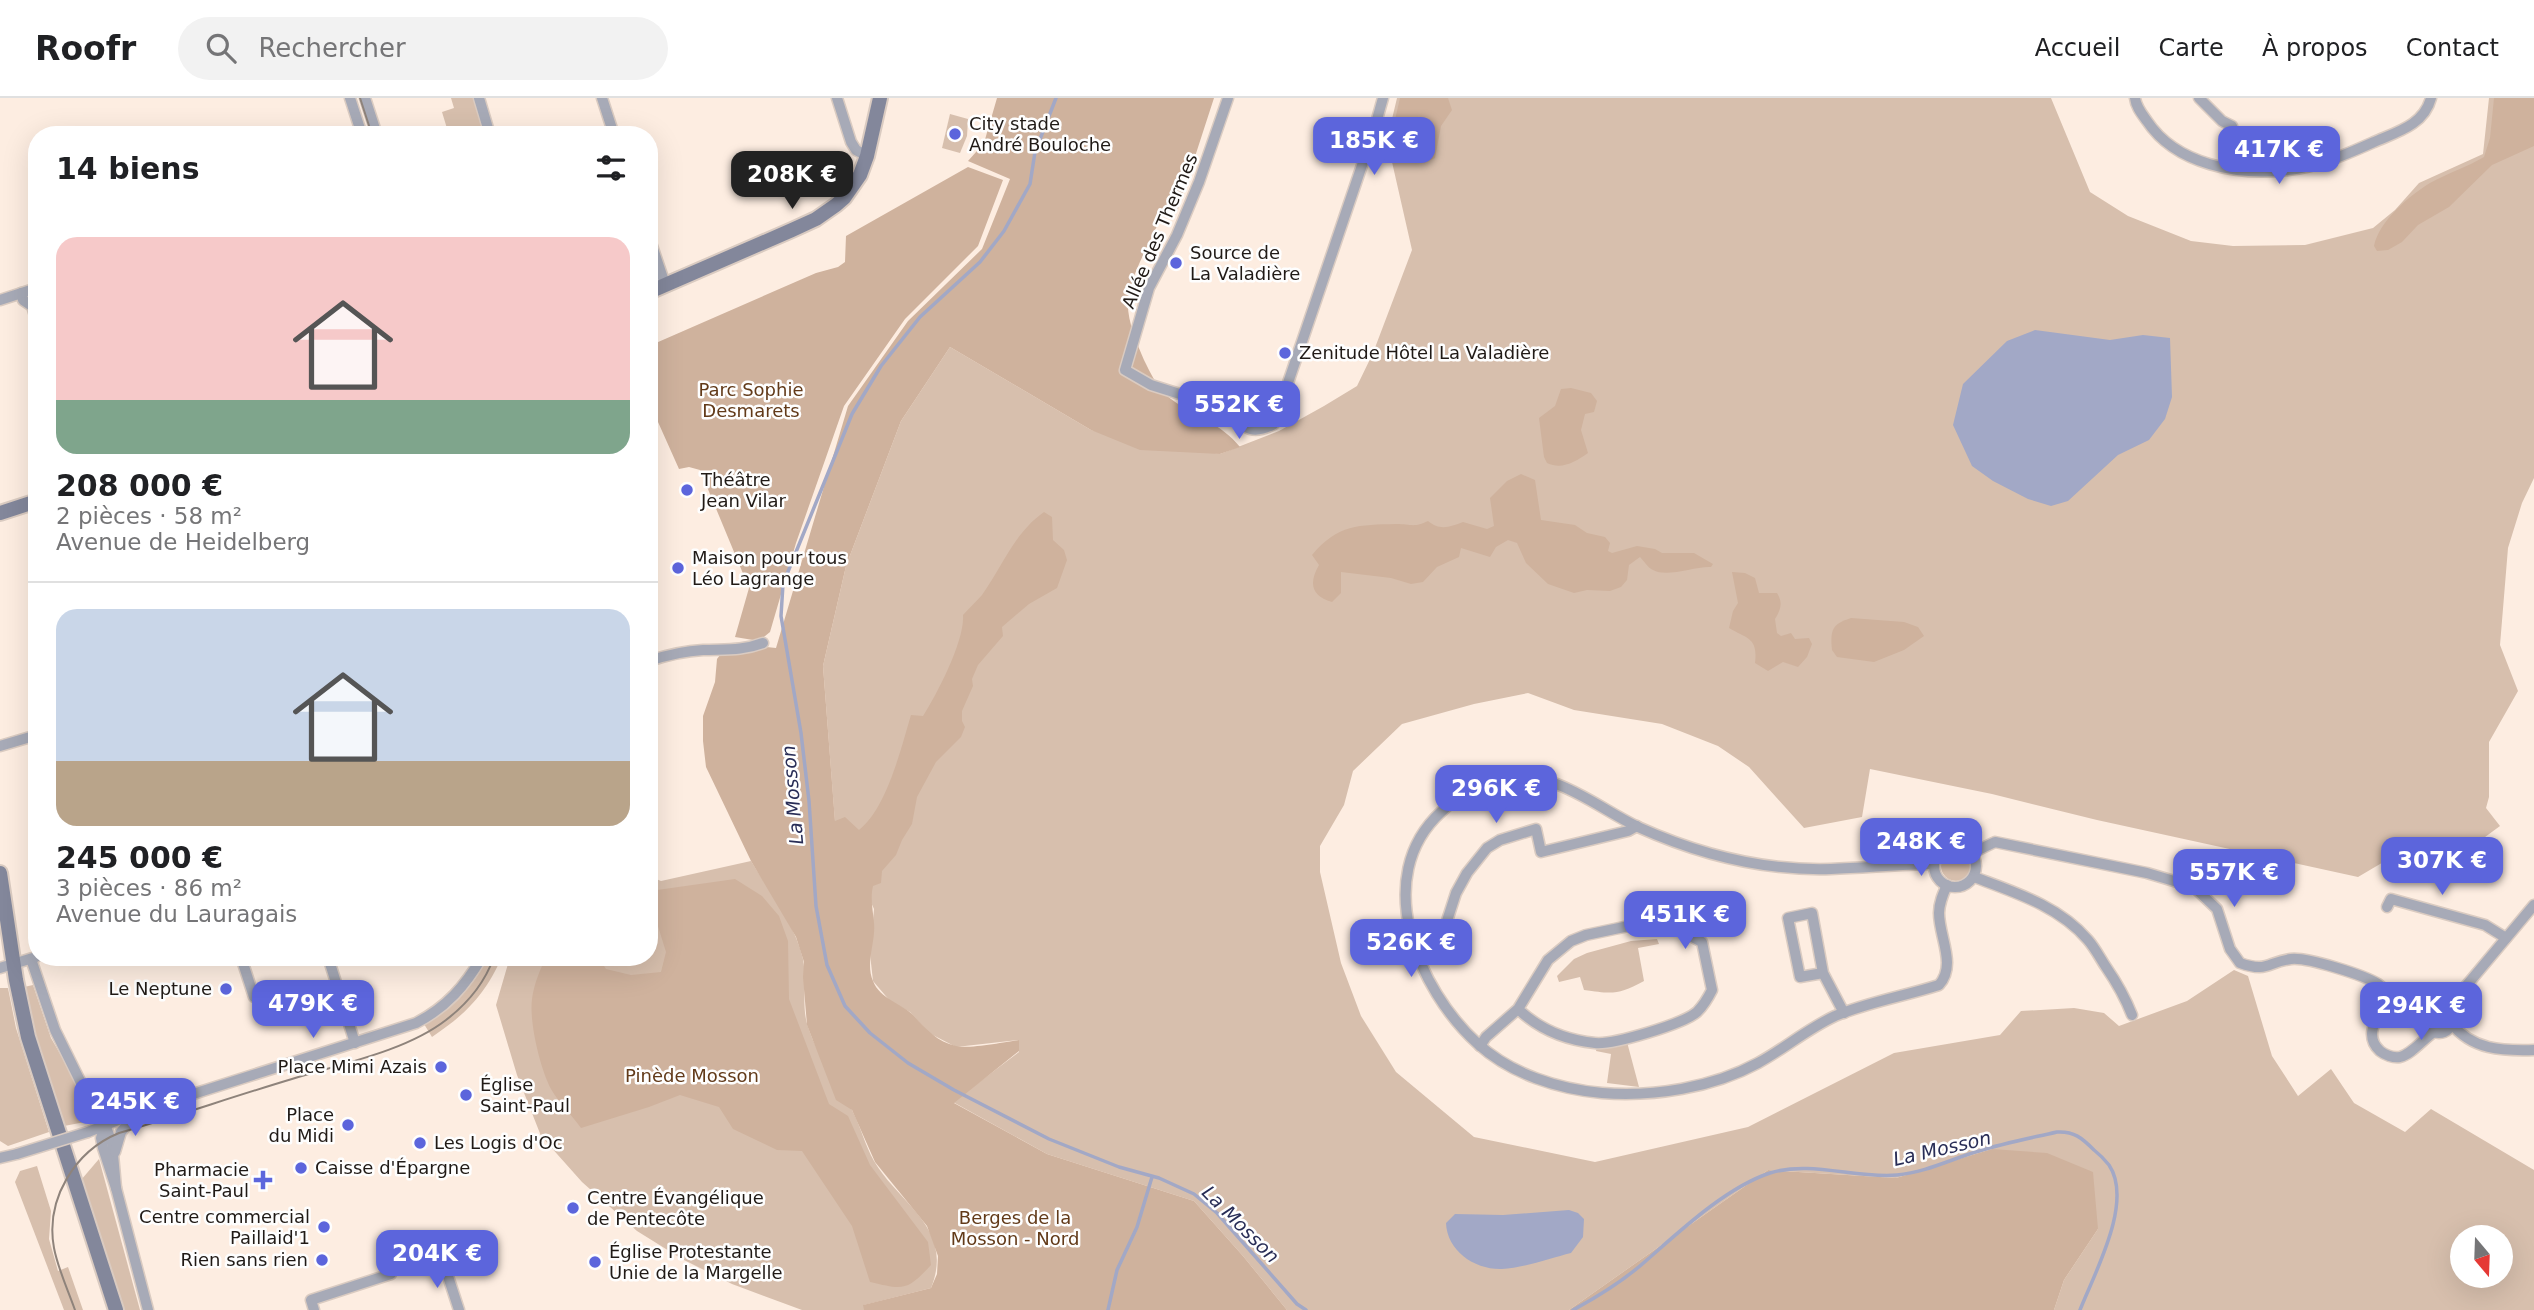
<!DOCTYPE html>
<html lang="fr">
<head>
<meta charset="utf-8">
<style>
	body { margin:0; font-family:"DejaVu Sans",sans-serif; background:#f2f2f2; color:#202124; height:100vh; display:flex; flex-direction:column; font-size:26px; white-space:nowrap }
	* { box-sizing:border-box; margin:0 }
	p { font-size:23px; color:#757577 }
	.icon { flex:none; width:38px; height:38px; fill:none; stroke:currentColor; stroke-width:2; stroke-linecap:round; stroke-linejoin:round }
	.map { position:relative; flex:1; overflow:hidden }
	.details { position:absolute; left:28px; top:28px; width:630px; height:840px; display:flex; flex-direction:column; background:#fff; border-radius:28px; box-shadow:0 7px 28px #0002 }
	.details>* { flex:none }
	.needle { width:46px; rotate:161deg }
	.controls { position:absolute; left:2450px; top:1127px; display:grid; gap:14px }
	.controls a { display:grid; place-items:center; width:63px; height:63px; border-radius:50%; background:#fff; box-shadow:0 7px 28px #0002; font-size:35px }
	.price { position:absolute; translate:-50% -60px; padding:0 16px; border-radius:14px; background:#5c65dc; color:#fff; font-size:23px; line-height:46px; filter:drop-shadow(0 2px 4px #0008) }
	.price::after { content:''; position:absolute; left:50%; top:42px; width:21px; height:16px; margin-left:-10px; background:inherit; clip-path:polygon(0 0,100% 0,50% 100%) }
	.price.current { background:#222; color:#fff }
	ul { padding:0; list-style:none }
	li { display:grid; align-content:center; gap:14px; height:371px; padding:0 28px }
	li+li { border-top:2px solid #e0e0e0 }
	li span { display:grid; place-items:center; height:217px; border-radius:21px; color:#555 }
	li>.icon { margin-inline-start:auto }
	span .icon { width:126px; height:126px; fill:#fffc; stroke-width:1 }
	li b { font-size:30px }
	h2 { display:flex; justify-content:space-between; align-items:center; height:84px; padding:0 28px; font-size:30px }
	header { display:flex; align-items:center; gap:42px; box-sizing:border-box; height:98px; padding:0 35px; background:#fff; border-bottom:2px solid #e0e0e0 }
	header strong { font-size:33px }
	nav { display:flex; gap:38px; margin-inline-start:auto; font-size:24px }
	.search { width:490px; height:63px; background:#f2f2f2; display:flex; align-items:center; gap:18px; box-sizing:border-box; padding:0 24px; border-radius:38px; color:#757577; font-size:26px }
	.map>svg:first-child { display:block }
</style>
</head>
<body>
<header>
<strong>Roofr</strong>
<div class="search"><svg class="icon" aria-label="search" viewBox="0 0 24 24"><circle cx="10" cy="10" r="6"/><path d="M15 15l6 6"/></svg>Rechercher</div>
<nav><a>Accueil</a><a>Carte</a><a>À propos</a><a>Contact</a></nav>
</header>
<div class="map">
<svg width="2534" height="1212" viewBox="0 0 2534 1212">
	<rect width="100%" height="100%" fill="#fdede1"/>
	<g fill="#d7bfad" fill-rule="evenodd">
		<polygon points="451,0 473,0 485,37 449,37 442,14 454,10"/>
		<path d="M1397,0H2051L2090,94L2128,118L2191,143L2233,148L2305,147L2373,130L2395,112L2419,85L2483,56L2489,0H2534V380L2522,405L2508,450L2500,547L2518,593L2489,644V699L2486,710L2500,728L2462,756L2414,746L2358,779L2097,722L1992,696L1870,671L1862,719L1804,730L1749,669L1718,648L1662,626L1574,612L1528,595L1474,606L1402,626L1353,673L1344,707L1320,748V774L1341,865L1361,918L1396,974L1474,1039L1595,1064L1748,1029L1894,955L2000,937L2021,913L2074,910L2104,915L2119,928L2187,903L2234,872L2248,878L2272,958L2298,998L2331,971L2354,1005L2405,1034L2431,1011L2534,1072V1212H2054L2064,1182L2098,1131L1992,1051L1896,1080L1768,1072L1569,1212H1287L1243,1158L1194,1103L1047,1056L953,1004L1019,954V942L956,949L929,935L910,914L890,903L873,883L870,856L874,811L835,724L823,568L846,468L901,323L950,249L1091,332L1220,356L1279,333L1324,308L1357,288L1373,255L1412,152L1387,42ZM2462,1139H2501V1178H2462Z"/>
		<polygon points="950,16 968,21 967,38 960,55 942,50"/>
		<circle cx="1956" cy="768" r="15"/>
		<path d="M751,763C769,793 795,826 803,861C807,881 801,909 808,929C818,960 838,985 853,1014C861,1030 865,1047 874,1063C899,1106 955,1130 931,1190L864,1207L865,1212H802L732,1186L682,1161L637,1133L582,1084L541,1038L517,977L496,907L510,859H649V778L661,783Z"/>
		<path d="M1657,841L1659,846L1638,850L1644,883C1618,897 1613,896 1584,892L1580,879L1559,884L1557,878L1574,861L1587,855L1631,843Z"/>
		<path d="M487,859H502C484,898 467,915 432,939L424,926C451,909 475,889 487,859Z"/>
		<polygon points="33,887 51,940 93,1013 85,1024 64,1028 35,939 24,889"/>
		<polygon points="0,890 8,890 16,930 49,1034 8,1048 0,1043"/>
		<polygon points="1627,944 1639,989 1607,985 1611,956 1596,953 1597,949"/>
		<polygon points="99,1061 140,1212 122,1212 81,1082"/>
		<polygon points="37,1068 51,1113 49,1141 58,1173 68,1169 83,1212 64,1212 15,1084 20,1073"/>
	</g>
	<g fill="#cfb29d">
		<path d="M997,0H1214L1177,114L1162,116C1152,142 1135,168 1129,195C1124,216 1136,243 1144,262C1151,276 1158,292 1171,301C1195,319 1221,325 1240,349L1220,356L1140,352L1091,332L950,249L901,323L846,468L823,568L835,723L845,719L859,732C887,710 901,650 911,617L923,618C937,596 965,542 963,517C969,510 976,504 982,497C1003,468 1014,435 1044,414L1052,419L1053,442L1064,452L1067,462L1057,490L1029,506L1002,529L1003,538L978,567L972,581L973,588L962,613V623L965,629L961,639L936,664L917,699L912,726L902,742L896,757L882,773L881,785L873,788C870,801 873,812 874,825C876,843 865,865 873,883C880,901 901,905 913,917C925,930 937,944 956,948C968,951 1005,944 1019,942V953L954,1005L1047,1056L1194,1103L1243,1158L1287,1212H864L863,1207L931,1190L937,1176L938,1158L927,1128L875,1064L852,1012L836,1002L807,927L803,879L804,864L796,839L751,763L706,669L703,643V618L715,584L717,561L729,545L776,550L848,308L908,223L982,151L1010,81L968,63L984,45Z"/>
		<path d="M1400,0H1448L1452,12L1441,28L1435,60C1420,68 1403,62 1394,48V26Z"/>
		<path d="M2494,0H2534V48L2492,67L2449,109L2418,127L2402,144L2388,152L2377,153L2374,148C2379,123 2409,98 2430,85C2448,75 2467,69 2484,59L2490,40Z"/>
		<polygon points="968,69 1003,82 978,148 905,221 844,308 796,445 770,534 759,543 735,539 749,490 700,372 689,369 679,371 658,324 649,323 651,293 649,292 649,248 816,175 838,169 845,164 846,138"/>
		<path d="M1571,290L1591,295L1597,303L1594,314L1585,316L1581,332L1588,355C1575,364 1562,372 1547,365L1544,359L1539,320L1555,308L1561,291Z"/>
		<path d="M1521,376L1535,382L1541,422L1575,427L1587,435L1605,439L1610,445L1608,453L1612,455L1637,448L1655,451L1662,455H1694L1713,466L1711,469C1695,468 1667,480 1653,472C1648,470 1644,463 1640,459L1629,467L1627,482L1621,489L1610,493L1587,492L1574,495L1548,486L1526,465L1517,445L1508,442L1496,449L1490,459L1461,450L1459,459L1437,469L1423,484L1411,486L1391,480L1341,474V495L1332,504C1312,498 1308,486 1319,467L1312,457C1338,426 1359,427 1396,426C1411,426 1414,430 1428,423C1440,433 1450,429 1463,424L1487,431L1494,428L1490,400L1507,383Z"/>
		<path d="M1732,474L1745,475L1755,480L1759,495H1777C1783,505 1781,511 1775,521L1777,535L1781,538L1791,535L1795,541L1809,540L1812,546L1807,559L1798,569L1783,564L1768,573L1755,565C1758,540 1748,541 1729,530L1733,513L1738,505Z"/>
		<path d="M1851,520L1904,524L1918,529L1924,538L1904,552L1874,564L1837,559L1832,552C1830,532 1832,526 1851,520Z"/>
		<path d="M735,781L762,798L779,818L788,843L789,901L829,1006L848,1018L870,1067L928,1144L931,1167C907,1193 904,1192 870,1184L852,1128L802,1053L777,1052L733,1031L719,1009L680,997L649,1009L581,1030C572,1017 559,1005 551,991C540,970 529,924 532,901C534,886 540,872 546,859H598L606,871L631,877L661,874L666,854L653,812L650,793Z"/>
		<polygon points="1992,1051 2047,1055 2093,1074 2098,1131 2064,1182 2054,1212 1569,1212 1768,1072 1896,1080"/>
	</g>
	<g fill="#a2a8c6">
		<polygon points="2035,232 2110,242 2143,237 2170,240 2172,299 2165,321 2149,342 2118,357 2068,403 2051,408 2028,401 1993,383 1972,368 1953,327 1963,286 2007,243"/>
		<path d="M1569,1112L1578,1115L1584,1121L1583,1139L1571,1155C1551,1160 1523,1170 1502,1171C1475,1172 1447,1153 1446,1125L1455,1116L1503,1117Z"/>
	</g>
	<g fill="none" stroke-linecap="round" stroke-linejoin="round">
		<g stroke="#a2a8c6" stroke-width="3.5">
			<polyline points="1056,0 1035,54 1030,86 1004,133 980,164 920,219 881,268 852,316 783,486 781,518 801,635 809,703 816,808 827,867 845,908 870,935 908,965 954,992 1049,1041 1119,1069 1159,1080 1194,1096 1217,1115 1297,1206 1306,1212"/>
			<polyline points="1108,1212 1117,1172 1137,1129 1152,1079"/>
			<path d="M1573,1212C1599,1198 1626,1181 1648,1161C1681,1132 1727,1089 1770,1075C1811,1062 1856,1081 1897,1077C1927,1074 1951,1061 1979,1053C2004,1045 2031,1040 2057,1034C2074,1033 2082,1040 2094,1052C2099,1056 2105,1062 2109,1067C2134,1104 2094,1176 2080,1212"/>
		</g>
		<defs>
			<g id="street">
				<polyline points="350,0 362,37"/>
				<polyline points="365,0 377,37"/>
				<polyline points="479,0 490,37"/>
				<polyline points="602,0 614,37"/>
				<polyline points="837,0 851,44 856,52 867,58"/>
				<path d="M1228,0L1199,84L1177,137L1149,190L1125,272L1151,287L1218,308C1240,321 1245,342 1274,326L1374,32L1383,0"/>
				<path d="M2135,0C2136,9 2142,16 2147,23C2176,67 2239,78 2288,72C2318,69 2347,56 2374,44C2397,34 2424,27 2431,0"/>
				<polyline points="2199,0 2222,23 2232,28"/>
				<polyline points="649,139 665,186"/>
				<polyline points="21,195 23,202 32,208 37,224"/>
				<polyline points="0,202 37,190"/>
				<path d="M649,563C667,557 684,553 703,552C725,551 742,553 763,545"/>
				<polyline points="0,648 37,637"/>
				<circle cx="1955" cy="768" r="21"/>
				<path d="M1972,755L1995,744L2147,775L2194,789L2217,811L2230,851L2240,865C2268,875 2267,864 2291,861C2307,859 2364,877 2378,886C2402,902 2354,929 2380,953C2385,957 2393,960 2400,959C2412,956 2423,941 2434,934"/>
				<path d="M1934,766C1900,766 1866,770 1831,771C1765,773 1698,756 1638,729C1592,707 1552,668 1496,682C1475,687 1457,699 1441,714C1370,779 1418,892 1478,946C1511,976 1558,991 1602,995C1653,999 1712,990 1758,965C1784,951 1807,931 1835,918C1868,904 1905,898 1939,887C1957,867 1939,839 1939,815C1939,805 1943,796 1947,787"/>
				<path d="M1974,779C2014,794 2059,808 2088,842C2095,850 2100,860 2106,869C2117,885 2125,899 2132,917"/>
				<polyline points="2387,809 2391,801 2485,827 2506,840"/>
				<polyline points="1415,849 1436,840 1445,829 1456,795 1467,775 1487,750 1500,742 1536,731 1541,754 1628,733 1637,728"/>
				<polyline points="241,859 254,899"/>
				<polyline points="328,859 355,945"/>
				<polyline points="31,861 55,932 88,999 101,1016 112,1045 116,1090"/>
				<polyline points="0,870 36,859"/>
				<polyline points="1823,875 1800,879 1788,820 1812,815 1823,875 1844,915"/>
				<circle cx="2439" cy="922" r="13"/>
				<polyline points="2450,914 2456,900 2534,807"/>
				<path d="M2451,925C2472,952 2502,953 2534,952"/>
				<path d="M1480,948L1486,939L1518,911L1548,862L1571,843L1586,837L1643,825L1661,826L1675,830L1702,844L1712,892C1708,900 1704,907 1697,914C1683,926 1613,947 1595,945C1565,942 1539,931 1518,911"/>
				<polyline points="105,1026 101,1040 103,1050 116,1090 148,1212"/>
				<path d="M88,1034L143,1012L416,925C447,909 465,888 482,859"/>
				<polyline points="115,1054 121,1034 136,1016"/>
				<polyline points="0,1060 17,1056"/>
				<polyline points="443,1163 459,1212"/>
				<polyline points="314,1212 311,1202 391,1176"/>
			</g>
			<g id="secondary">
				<polyline points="649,194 792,132 816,121 836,107 844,100 860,77 867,58 880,0"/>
				<polyline points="0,415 37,403"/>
				<polyline points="0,775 16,882 28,939 116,1212"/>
			</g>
		</defs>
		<use href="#street" stroke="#dacbc1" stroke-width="13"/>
		<use href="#secondary" stroke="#dacbc1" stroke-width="18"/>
		<use href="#street" stroke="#a7aab7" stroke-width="10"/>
		<use href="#secondary" stroke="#83879b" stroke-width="14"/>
		<g stroke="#8e837b" stroke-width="2">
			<polyline points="360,0 372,37"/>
			<path d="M75,1212C68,1192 58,1171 54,1150C45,1101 75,1053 119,1035C177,1018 235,998 292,981C341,966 406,953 446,922C467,906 485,884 494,859"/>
		</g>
		<defs>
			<polyline id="street-bridge" points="17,1056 88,1034"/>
		</defs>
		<use href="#street-bridge" stroke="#dacbc1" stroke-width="13" stroke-linecap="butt"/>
		<use href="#street-bridge" stroke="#a7aab7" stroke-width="10"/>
	</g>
	<g fill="#5c65dc" stroke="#fefefe" stroke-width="2.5">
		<circle cx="955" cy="36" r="7"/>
		<circle cx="1176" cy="165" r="7"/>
		<circle cx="1285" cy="255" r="7"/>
		<circle cx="687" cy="392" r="7"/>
		<circle cx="678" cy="470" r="7"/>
		<circle cx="226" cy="891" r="7"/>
		<circle cx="441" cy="969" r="7"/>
		<circle cx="466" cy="997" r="7"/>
		<circle cx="348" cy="1027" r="7"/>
		<circle cx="420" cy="1045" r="7"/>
		<circle cx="301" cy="1070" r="7"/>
		<path d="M259.5 1071.5h7v7h7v7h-7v7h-7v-7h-7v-7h7z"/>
		<circle cx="573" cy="1110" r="7"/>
		<circle cx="324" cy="1129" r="7"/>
		<circle cx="322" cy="1162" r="7"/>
		<circle cx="595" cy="1164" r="7"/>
	</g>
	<g text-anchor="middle" stroke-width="5" stroke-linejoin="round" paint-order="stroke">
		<g font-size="18" fill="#201a16" stroke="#fefefe" text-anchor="start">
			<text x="969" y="32">City stade<tspan x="969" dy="21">André Bouloche</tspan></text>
			<text x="1190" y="161">Source de<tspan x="1190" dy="21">La Valadière</tspan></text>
			<text x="1299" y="261">Zenitude Hôtel La Valadière</text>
			<text x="701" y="388">Théâtre<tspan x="701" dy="21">Jean Vilar</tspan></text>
			<text x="692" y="466">Maison pour tous<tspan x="692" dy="21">Léo Lagrange</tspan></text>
			<text x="212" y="897" text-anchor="end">Le Neptune</text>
			<text x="427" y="975" text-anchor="end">Place Mimi Azais</text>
			<text x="480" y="993">Église<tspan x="480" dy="21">Saint-Paul</tspan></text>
			<text x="334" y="1023" text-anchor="end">Place<tspan x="334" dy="21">du Midi</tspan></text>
			<text x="434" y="1051">Les Logis d'Oc</text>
			<text x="315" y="1076">Caisse d'Épargne</text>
			<text x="249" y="1078" text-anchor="end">Pharmacie<tspan x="249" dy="21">Saint-Paul</tspan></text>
			<text x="587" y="1106">Centre Évangélique<tspan x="587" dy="21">de Pentecôte</tspan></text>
			<text x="310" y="1125" text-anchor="end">Centre commercial<tspan x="310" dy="21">Paillaid'1</tspan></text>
			<text x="609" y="1160">Église Protestante<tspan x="609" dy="21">Unie de la Margelle</tspan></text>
			<text x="308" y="1168" text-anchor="end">Rien sans rien</text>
		</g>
		<g font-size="18" fill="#201a16" stroke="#fefefe">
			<text transform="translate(1160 133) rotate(-67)" y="6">Allée des Thermes</text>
		</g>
		<g font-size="18" fill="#623a19" stroke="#fefefe">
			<text x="751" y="298">Parc Sophie<tspan x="751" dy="21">Desmarets</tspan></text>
			<text x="692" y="984">Pinède Mosson</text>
			<text x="1015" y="1126">Berges de la<tspan x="1015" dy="21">Mosson - Nord</tspan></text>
		</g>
		<g font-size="19" font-style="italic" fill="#282d56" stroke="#fefefe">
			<text transform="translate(792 697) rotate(-95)" y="7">La Mosson</text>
			<text transform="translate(1942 1050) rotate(-13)" y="7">La Mosson</text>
			<text transform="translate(1241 1126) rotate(45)" y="7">La Mosson</text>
		</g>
	</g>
</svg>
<div class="controls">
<a><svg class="needle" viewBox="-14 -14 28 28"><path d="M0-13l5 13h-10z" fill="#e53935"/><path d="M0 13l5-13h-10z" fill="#757577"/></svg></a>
</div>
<b class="price" style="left:1374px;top:79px">185K €</b>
<b class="price" style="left:2279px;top:88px">417K €</b>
<b class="price current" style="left:792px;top:113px">208K €</b>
<b class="price" style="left:1239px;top:343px">552K €</b>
<b class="price" style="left:1496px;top:727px">296K €</b>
<b class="price" style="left:1921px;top:780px">248K €</b>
<b class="price" style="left:2442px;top:799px">307K €</b>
<b class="price" style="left:2234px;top:811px">557K €</b>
<b class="price" style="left:1685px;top:853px">451K €</b>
<b class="price" style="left:1411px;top:881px">526K €</b>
<b class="price" style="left:313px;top:942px">479K €</b>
<b class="price" style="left:2421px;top:944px">294K €</b>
<b class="price" style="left:135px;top:1040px">245K €</b>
<b class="price" style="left:437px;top:1192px">204K €</b>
<section class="details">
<h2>14 biens<svg class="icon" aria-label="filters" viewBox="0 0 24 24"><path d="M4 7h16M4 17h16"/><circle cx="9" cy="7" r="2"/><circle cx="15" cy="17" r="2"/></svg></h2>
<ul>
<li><span style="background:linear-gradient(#f6c9c9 75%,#7fa58c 0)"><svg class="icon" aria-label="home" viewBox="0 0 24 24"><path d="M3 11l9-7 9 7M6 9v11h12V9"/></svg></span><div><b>208 000 €</b><p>2 pièces · 58 m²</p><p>Avenue de Heidelberg</p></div></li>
<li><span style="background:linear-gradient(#c9d6e8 70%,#b9a48a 0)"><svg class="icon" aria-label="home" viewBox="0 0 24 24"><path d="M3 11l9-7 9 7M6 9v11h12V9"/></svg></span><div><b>245 000 €</b><p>3 pièces · 86 m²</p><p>Avenue du Lauragais</p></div></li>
</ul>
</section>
</div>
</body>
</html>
